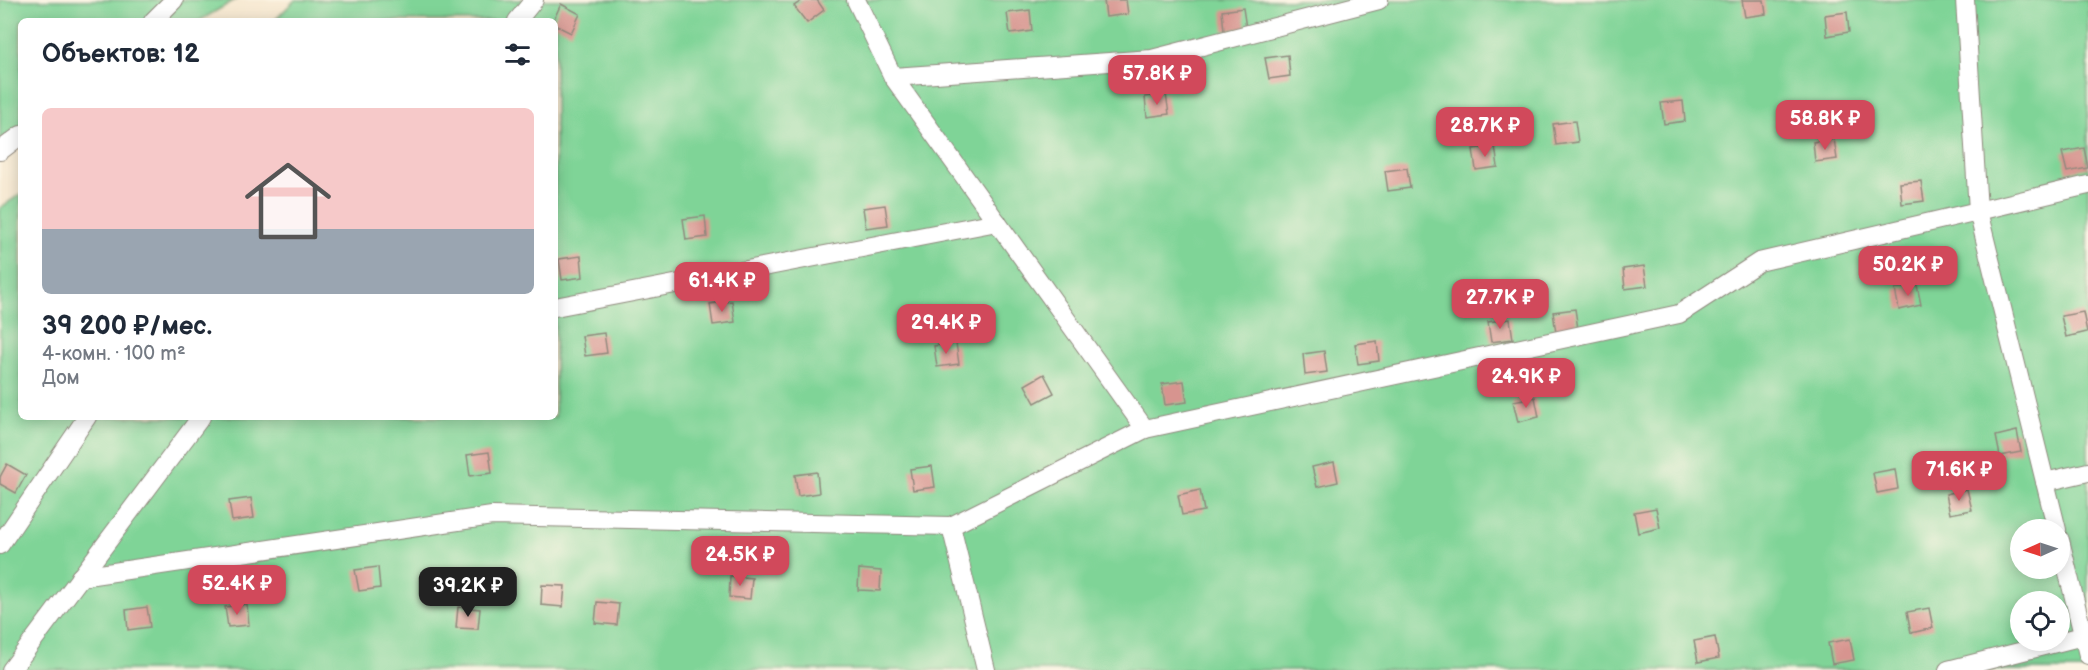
<!DOCTYPE html>
<html lang="ru">
<head>
<meta charset="utf-8">
<style>
	body { margin:0; font-family:"Balsamiq Sans",sans-serif; background:#f6f6f7; color:#1f2937; height:100vh; display:flex; flex-direction:column; font-size:22px; white-space:nowrap }
	* { box-sizing:border-box; margin:0 }
	p { font-size:20px; color:#747a83 }
	.icon { flex:none; width:33px; height:33px; fill:none; stroke:currentColor; stroke-width:2; stroke-linecap:round; stroke-linejoin:round }
	.map { position:relative; flex:1; overflow:hidden }
	.drawer { position:absolute; left:18px; top:18px; width:540px; height:402px; display:flex; flex-direction:column; background:#fff; border-radius:9px; box-shadow:0 3px 15px #0003 }
	.drawer>* { flex:none }
	.needle { width:39px; rotate:267deg }
	.buttons { position:absolute; left:2010px; top:519px; display:grid; gap:12px }
	.buttons a { display:grid; place-items:center; width:60px; height:60px; border-radius:50%; background:#fff; box-shadow:0 3px 15px #0003; font-size:30px }
	.price { position:absolute; translate:-50% -51px; padding:0 14px; border-radius:12px; background:#d1495b; color:#fff; font-size:20px; line-height:39px; filter:drop-shadow(0 2px 3px #0008) }
	.price::after { content:''; position:absolute; left:50%; top:36px; width:18px; height:14px; margin-left:-9px; background:inherit; clip-path:polygon(0 0,100% 0,50% 100%) }
	.price.current { background:#222; color:#fff }
	ul { padding:0; list-style:none }
	li { display:grid; align-content:center; gap:12px; height:318px; padding:0 24px }
	li+li { border-top:2px solid #e0e1e3 }
	li span { display:grid; place-items:center; height:186px; border-radius:9px; color:#555 }
	li>.icon { margin-inline-start:auto }
	span .icon { width:108px; height:108px; fill:#fffc; stroke-width:1 }
	li b { font-size:26px }
	h2 { display:flex; justify-content:space-between; align-items:center; height:72px; padding:0 24px; font-size:26px }
	.map>svg:first-child { display:block }
</style>
</head>
<body>
<div class="map">
<svg width="2088" height="670" viewBox="0 0 2088 670">
	<rect width="100%" height="100%" fill="#fcf5e5"/>
	<filter id="ink" filterUnits="userSpaceOnUse"><feTurbulence type="fractalNoise" baseFrequency=".0167" numOctaves="2"/><feDisplacementMap in="SourceGraphic" scale="12" xChannelSelector="R" yChannelSelector="G"/><feConvolveMatrix kernelMatrix="1 2 1 2 8 2 1 2 1" color-interpolation-filters="sRGB"/></filter>
	<filter id="wash" filterUnits="userSpaceOnUse"><feTurbulence type="fractalNoise" baseFrequency=".008" numOctaves="4" result="noise"/><feDisplacementMap in="SourceGraphic" scale="24" xChannelSelector="R" yChannelSelector="G"/><feGaussianBlur stdDeviation="1.35" result="paint"/><feColorMatrix in="noise" values="0 0 0 0 0 0 0 0 0 0 0 0 0 0 0 0 0 1.4 0 .05"/><feComposite in="paint" operator="in"/></filter>
	<g filter="url(#wash)">
		<rect width="100%" height="100%" fill="#f6e7cf"/>
		<g fill="#7fd497" stroke="#558061" stroke-width="1.5" fill-rule="evenodd">
			<polygon points="0,0 235,0 199,21 21,21 21,127 0,140"/>
			<path d="M295,0H2088V670H0V208L21,194V417H555V21H274ZM2020,530H2060V568H2020ZM2020,602H2060V640H2020Z"/>
		</g>
		<g id="blocks">
			<g fill="#d7948f">
				<polygon points="803,0 817,0 824,10 807,23 794,6"/>
				<polygon points="1104,0 1126,0 1128,14 1106,17"/>
				<polygon points="1742,0 1764,0 1766,14 1745,17"/>
				<polygon points="561,4 580,14 571,33 555,25 555,21 553,21"/>
				<polygon points="1243,8 1246,28 1224,31 1222,11"/>
				<polygon points="1030,10 1032,31 1010,34 1007,13"/>
				<polygon points="1847,12 1849,32 1827,36 1825,15"/>
				<polygon points="1288,55 1290,76 1269,79 1265,58"/>
				<polygon points="1166,94 1169,114 1147,117 1145,97"/>
				<polygon points="1683,101 1685,121 1664,124 1661,103"/>
				<polygon points="1575,121 1578,142 1556,145 1553,124"/>
				<polygon points="1834,139 1837,159 1815,162 1813,142"/>
				<polygon points="1495,146 1498,167 1476,170 1473,149"/>
				<polygon points="2084,148 2088,168 2067,172 2062,152"/>
				<polygon points="1407,168 1410,188 1388,191 1385,171"/>
				<polygon points="1921,181 1924,201 1902,204 1900,183"/>
				<polygon points="885,205 888,225 866,228 863,208"/>
				<polygon points="705,216 707,237 686,240 683,219"/>
				<polygon points="581,256 583,277 562,280 559,259"/>
				<polygon points="1644,266 1647,286 1625,289 1623,269"/>
				<polygon points="1917,285 1921,305 1899,310 1895,289"/>
				<polygon points="732,301 735,322 713,325 710,304"/>
				<polygon points="1575,309 1578,329 1556,333 1553,312"/>
				<polygon points="2083,312 2087,332 2066,337 2061,316"/>
				<polygon points="1510,319 1513,339 1491,342 1488,322"/>
				<polygon points="604,333 607,353 585,356 582,336"/>
				<polygon points="1377,341 1379,361 1358,364 1355,344"/>
				<polygon points="956,343 959,364 937,367 934,346"/>
				<polygon points="1324,351 1327,372 1305,375 1303,354"/>
				<polygon points="1044,374 1054,393 1035,403 1025,385"/>
				<polygon points="1184,381 1187,402 1165,405 1162,384"/>
				<polygon points="1535,397 1539,417 1518,422 1513,401"/>
				<polygon points="2017,431 2021,452 2000,456 1996,436"/>
				<polygon points="489,452 492,473 470,476 467,455"/>
				<polygon points="1334,462 1338,482 1317,487 1312,467"/>
				<polygon points="7,464 26,475 16,493 0,484 0,477"/>
				<polygon points="932,466 935,487 913,490 910,469"/>
				<polygon points="1895,469 1898,489 1877,493 1873,473"/>
				<polygon points="817,472 819,493 798,496 795,475"/>
				<polygon points="1967,489 1972,510 1950,514 1946,494"/>
				<polygon points="1200,490 1204,511 1182,515 1178,495"/>
				<polygon points="251,498 254,518 232,521 229,501"/>
				<polygon points="1656,508 1660,528 1638,533 1634,512"/>
				<polygon points="378,567 380,588 359,591 355,570"/>
				<polygon points="859,569 881,571 880,591 858,590"/>
				<polygon points="730,576 752,578 750,599 729,597"/>
				<polygon points="542,585 565,586 563,607 541,605"/>
				<polygon points="597,602 619,604 617,625 595,623"/>
				<polygon points="247,604 249,625 228,627 225,607"/>
				<polygon points="147,607 150,627 128,630 126,610"/>
				<polygon points="458,607 480,609 478,629 456,628"/>
				<polygon points="1929,608 1933,628 1911,633 1907,612"/>
				<polygon points="1715,637 1719,658 1698,662 1694,641"/>
				<polygon points="1850,639 1854,660 1832,664 1828,643"/>
			</g>
		</g>
	</g>
	<g filter="url(#ink)">
		<use href="#blocks" fill-opacity="0" stroke="#90897d" stroke-width="1.5"/>
		<g fill="none" stroke-linecap="round" stroke-linejoin="round">
			<defs>
				<g id="service">
					<polyline points="856,0 893,77 1145,429 1679,314 1759,262 1978,211 2057,530"/>
					<polyline points="1965,0 1978,211 2088,185"/>
					<polyline points="153,21 174,0"/>
					<polyline points="517,21 534,0"/>
					<polyline points="893,77 1152,59 1379,0"/>
					<polyline points="0,151 21,135"/>
					<polyline points="555,307 997,222"/>
					<polyline points="2045,482 2088,472"/>
					<polyline points="951,526 986,670"/>
					<polyline points="2060,540 2088,655"/>
					<polyline points="0,545 87,417"/>
					<polyline points="80,577 492,516 951,526 1145,429"/>
					<polyline points="11,670 201,417"/>
					<polyline points="1948,670 2083,636"/>
				</g>
			</defs>
			<use href="#service" stroke="#90897d" stroke-width="20"/>
			<use href="#service" stroke="#fff" stroke-width="18"/>
		</g>
	</g>
</svg>
<div class="buttons">
<a><svg class="needle" viewBox="-14 -14 28 28"><path d="M0-13l5 13h-10z" fill="#e53935"/><path d="M0 13l5-13h-10z" fill="#747a83"/></svg></a>
<a><svg class="icon" aria-label="locate" viewBox="0 0 24 24"><circle cx="12" cy="12" r="6"/><path d="M12 2v4M12 18v4M2 12h4M18 12h4"/></svg></a>
</div>
<b class="price" style="left:1157px;top:106px">57.8K ₽</b>
<b class="price" style="left:1825px;top:151px">58.8K ₽</b>
<b class="price" style="left:1485px;top:158px">28.7K ₽</b>
<b class="price" style="left:1908px;top:297px">50.2K ₽</b>
<b class="price" style="left:722px;top:313px">61.4K ₽</b>
<b class="price" style="left:1500px;top:330px">27.7K ₽</b>
<b class="price" style="left:946px;top:355px">29.4K ₽</b>
<b class="price" style="left:1526px;top:409px">24.9K ₽</b>
<b class="price" style="left:1959px;top:502px">71.6K ₽</b>
<b class="price" style="left:740px;top:587px">24.5K ₽</b>
<b class="price" style="left:237px;top:616px">52.4K ₽</b>
<b class="price current" style="left:468px;top:618px">39.2K ₽</b>
<section class="drawer">
<h2>Объектов: 12<svg class="icon" aria-label="filters" viewBox="0 0 24 24"><path d="M4 7h16M4 17h16"/><circle cx="9" cy="7" r="2"/><circle cx="15" cy="17" r="2"/></svg></h2>
<ul>
<li><span style="background:linear-gradient(#f6c9c9 65%,#9aa5b1 0)"><svg class="icon" aria-label="home" viewBox="0 0 24 24"><path d="M3 11l9-7 9 7M6 9v11h12V9"/></svg></span><div><b>39 200 ₽/мес.</b><p>4-комн. · 100 m²</p><p>Дом</p></div></li>
</ul>
</section>
</div>
</body>
</html>
